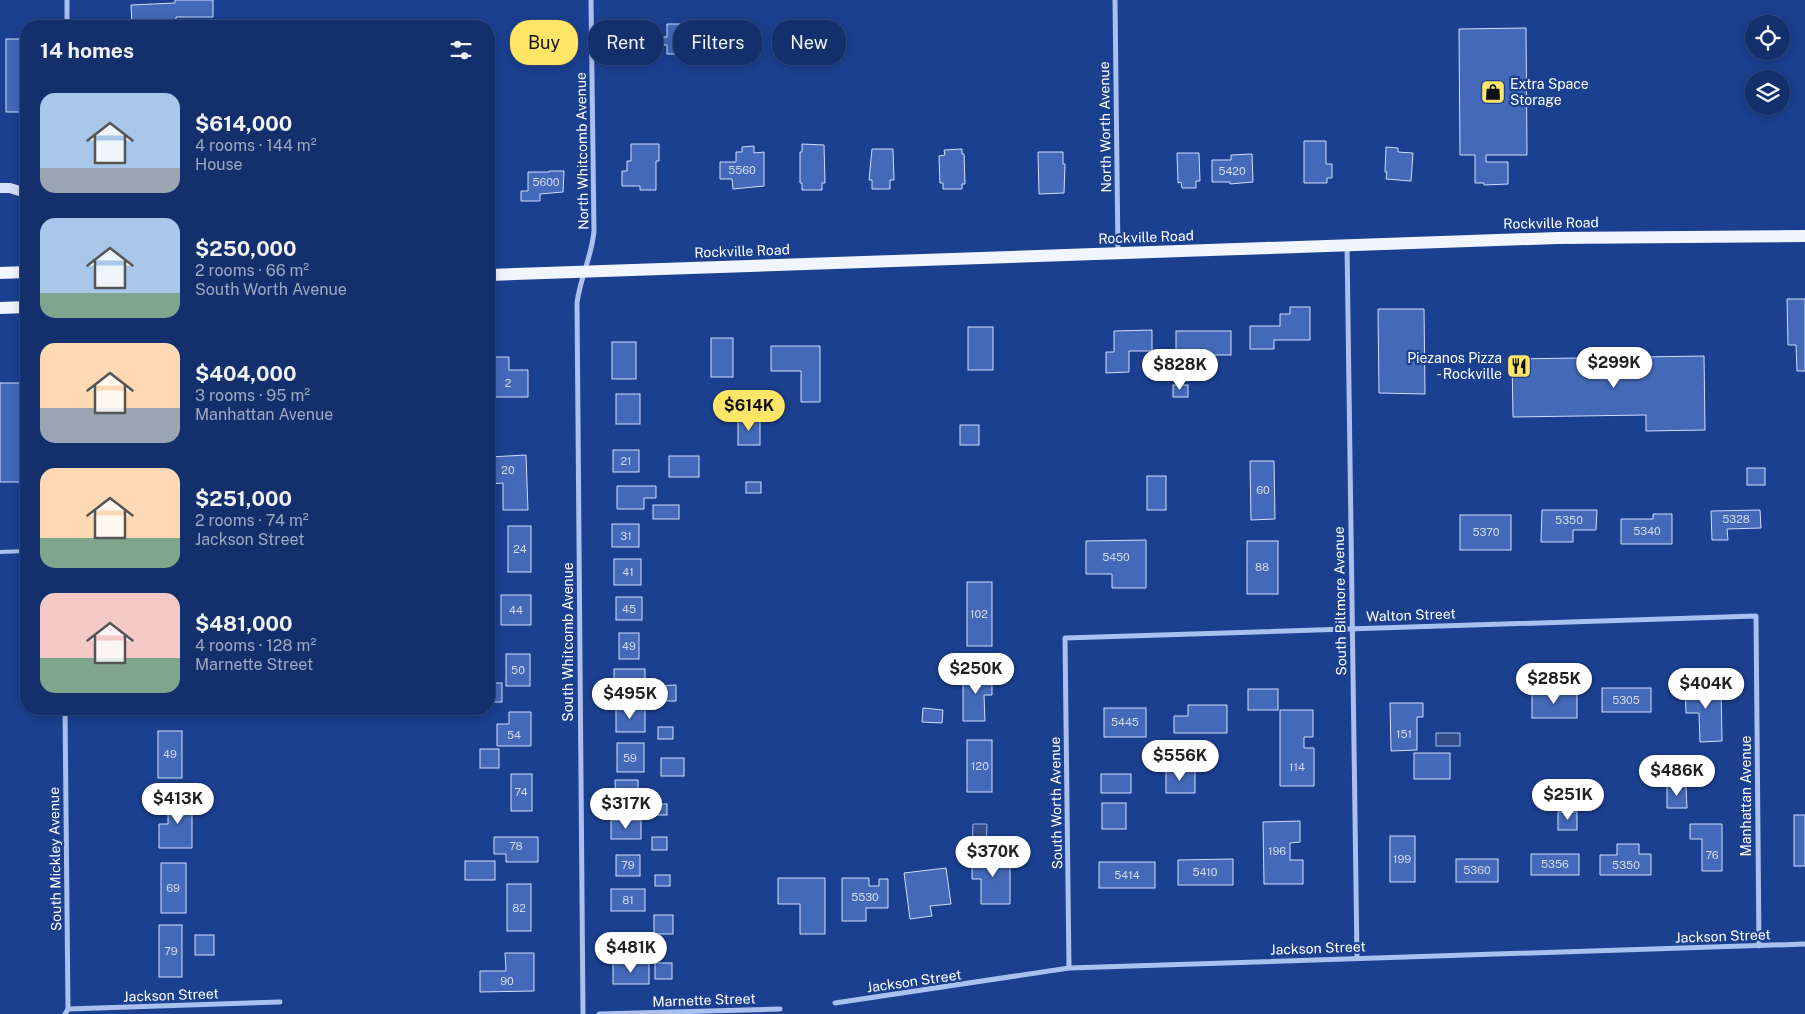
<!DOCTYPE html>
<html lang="en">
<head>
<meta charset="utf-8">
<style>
	body { margin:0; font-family:"Public Sans",sans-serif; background:#1d3872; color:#f1f3f6; height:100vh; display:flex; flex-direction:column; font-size:19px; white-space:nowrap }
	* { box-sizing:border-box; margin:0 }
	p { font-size:16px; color:#9da9c2 }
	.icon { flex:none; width:28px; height:28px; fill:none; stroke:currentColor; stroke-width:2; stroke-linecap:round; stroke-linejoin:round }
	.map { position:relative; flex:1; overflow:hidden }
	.side { position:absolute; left:20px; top:20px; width:475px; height:695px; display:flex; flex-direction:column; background:#14306c; border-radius:20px; box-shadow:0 2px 12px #0003,0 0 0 1px #334b7f }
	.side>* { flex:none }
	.guide { position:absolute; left:510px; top:20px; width:475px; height:45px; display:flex; gap:10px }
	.buttons { position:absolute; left:1745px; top:15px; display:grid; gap:10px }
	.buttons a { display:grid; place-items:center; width:45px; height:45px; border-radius:50%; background:#14306c; box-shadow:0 2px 12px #0003,0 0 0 1px #334b7f; font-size:25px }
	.price { position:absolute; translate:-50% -42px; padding:0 11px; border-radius:18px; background:#fff; color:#222; font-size:16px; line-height:32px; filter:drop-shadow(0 1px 2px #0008) }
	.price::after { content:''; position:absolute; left:50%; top:30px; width:15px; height:11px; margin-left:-8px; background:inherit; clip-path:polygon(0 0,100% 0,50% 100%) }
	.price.current { background:#ffe667; color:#111 }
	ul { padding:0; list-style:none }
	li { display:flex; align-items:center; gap:15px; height:125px; padding:0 20px }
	li span { display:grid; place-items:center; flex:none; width:140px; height:100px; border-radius:15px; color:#555 }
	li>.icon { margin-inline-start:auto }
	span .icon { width:60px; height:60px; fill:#fffc; stroke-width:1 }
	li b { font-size:21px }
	h2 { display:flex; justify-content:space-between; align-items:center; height:60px; padding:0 20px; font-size:21px }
	.pill { padding:0 18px; border-radius:20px; background:#14306c; box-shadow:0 2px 12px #0003,0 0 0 1px #334b7f; font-size:18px; line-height:45px }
	.pill.current { background:#ffe667; color:#111 }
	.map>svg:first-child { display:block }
</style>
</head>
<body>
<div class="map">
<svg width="1805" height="1014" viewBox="0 0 1805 1014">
	<rect width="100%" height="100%" fill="#1b4090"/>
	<g fill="#334d89" stroke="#9db9f0">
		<rect x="1436" y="733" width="24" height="13"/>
		<polygon points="973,824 987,824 986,853 972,852"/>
	</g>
	<g fill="#4469b8" stroke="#d0defa">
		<polygon points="175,0 213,0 213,17 176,17 176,26 132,26 131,5 175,3"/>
		<polygon points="667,24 682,24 683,54 667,54 667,45 663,45 663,37 667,37"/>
		<polygon points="1526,28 1527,155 1486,155 1486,162 1508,162 1508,184 1484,185 1484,183 1475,183 1475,155 1460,155 1459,29"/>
		<rect x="6" y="39" width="18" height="73"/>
		<polygon points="1304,141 1326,141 1326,164 1332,164 1332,178 1327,178 1327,183 1304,183"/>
		<polygon points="631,144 659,144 659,161 656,161 656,190 640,190 640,186 622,186 622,171 627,171 627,161 631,161"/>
		<polygon points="802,144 824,145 825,183 822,183 822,190 802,190 802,183 800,183 800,152 802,152"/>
		<polygon points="754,146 754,153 764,152 764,186 733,189 732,179 720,179 720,162 736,162 736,152 742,152 742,147"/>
		<polygon points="1386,147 1398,148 1398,152 1413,153 1411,181 1386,179 1387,172 1385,172"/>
		<polygon points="872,149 893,149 894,180 890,180 890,189 872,189 872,180 869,180"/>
		<polygon points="962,149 962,154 964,154 965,184 962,184 962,189 943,189 943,183 940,183 939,156 945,155 944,150"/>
		<polygon points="1038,152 1063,152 1063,164 1065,164 1064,193 1039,194"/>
		<polygon points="1177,153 1199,153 1200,181 1196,181 1196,188 1182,188 1181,182 1178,183"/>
		<polygon points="1252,154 1253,182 1230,184 1230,182 1212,182 1212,160 1231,160 1231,155"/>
		<polygon points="549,171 564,171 563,192 540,194 540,201 521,201 521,191 528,191 528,172 549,172"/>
		<polygon points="1787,299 1805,299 1805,371 1797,371 1796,345 1788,345"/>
		<polygon points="1290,307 1310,307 1310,340 1274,340 1274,349 1250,349 1250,326 1280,326 1280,314 1290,314"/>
		<polygon points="1378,309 1424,309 1425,394 1379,393"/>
		<rect x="968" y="327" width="25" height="43"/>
		<polygon points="1152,330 1152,351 1129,351 1129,372 1106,373 1106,352 1114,352 1114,331"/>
		<rect x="1176" y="331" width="55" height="24"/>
		<rect x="711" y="338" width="22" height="39"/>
		<rect x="612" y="342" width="24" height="37"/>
		<polygon points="771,346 820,346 820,402 801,402 801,371 771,371"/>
		<polygon points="1704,356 1705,430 1646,431 1646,415 1513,417 1512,359"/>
		<polygon points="489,357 509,357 509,370 528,370 528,397 489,397"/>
		<polygon points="0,383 20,383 21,482 0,482"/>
		<rect x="1173" y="385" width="15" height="12"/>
		<rect x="616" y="394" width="24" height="30"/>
		<rect x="738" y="420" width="22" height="25"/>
		<rect x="960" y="425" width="19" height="20"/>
		<rect x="613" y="450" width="26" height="22"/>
		<polygon points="526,455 528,510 503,510 503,483 489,484 489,457"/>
		<rect x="669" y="456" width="30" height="21"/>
		<polygon points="1250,461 1274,461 1275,519 1251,520"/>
		<rect x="1747" y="468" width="18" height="17"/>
		<rect x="1147" y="476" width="19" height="34"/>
		<rect x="746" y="482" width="15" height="11"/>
		<polygon points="617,486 656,486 656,498 644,498 644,509 617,509"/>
		<rect x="653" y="505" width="26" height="14"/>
		<polygon points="1542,510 1597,510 1596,530 1573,530 1573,542 1541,542"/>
		<polygon points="1760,510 1761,528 1727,529 1728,540 1712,540 1711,511"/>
		<polygon points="1653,514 1672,514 1672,544 1621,544 1621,519 1653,519"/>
		<rect x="1460" y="515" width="51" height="35"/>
		<rect x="612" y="524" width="27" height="23"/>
		<rect x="508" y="526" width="23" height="46"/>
		<polygon points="1146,540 1146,588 1112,588 1112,574 1086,574 1086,541"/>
		<rect x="1247" y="541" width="31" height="53"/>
		<rect x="614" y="559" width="27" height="26"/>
		<rect x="967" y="582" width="25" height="64"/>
		<rect x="501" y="595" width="30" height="30"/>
		<rect x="616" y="597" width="26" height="23"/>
		<rect x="619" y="633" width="20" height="26"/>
		<rect x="506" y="654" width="24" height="32"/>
		<rect x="614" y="669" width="31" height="21"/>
		<polygon points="963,672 992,672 992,695 984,695 985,721 963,721"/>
		<rect x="489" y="683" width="13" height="19"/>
		<polygon points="1721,684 1722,741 1700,742 1699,713 1686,713 1685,685"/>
		<polygon points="676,685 676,701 654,701 654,686"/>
		<rect x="1602" y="688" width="49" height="24"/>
		<rect x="1248" y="689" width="30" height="21"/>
		<rect x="1532" y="692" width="45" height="26"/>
		<polygon points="1390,703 1423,703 1423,717 1417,717 1417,750 1391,751"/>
		<polygon points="1188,705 1227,705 1227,733 1174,733 1174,716 1188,716"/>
		<rect x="616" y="707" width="29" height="25"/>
		<polygon points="923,708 943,710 942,723 922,722"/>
		<rect x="1104" y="708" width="42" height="29"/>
		<polygon points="1280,710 1313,710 1313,737 1304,737 1304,748 1314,748 1314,786 1280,786"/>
		<polygon points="509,712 531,712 531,746 497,746 497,724 509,724"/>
		<rect x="658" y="727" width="15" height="12"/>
		<rect x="158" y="731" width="24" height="47"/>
		<rect x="967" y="740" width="25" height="52"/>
		<rect x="617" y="743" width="27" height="29"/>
		<rect x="480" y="749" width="19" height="19"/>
		<rect x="1414" y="753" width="36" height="26"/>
		<rect x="661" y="758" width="23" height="18"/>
		<rect x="1166" y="771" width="29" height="22"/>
		<rect x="511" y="774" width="21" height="37"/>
		<rect x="1101" y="774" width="30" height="19"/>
		<polygon points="615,780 638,780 638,804 616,804"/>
		<polygon points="1667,786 1686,786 1687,808 1667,808"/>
		<polygon points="168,797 192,797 192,848 159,848 159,824 168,824"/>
		<rect x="1102" y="803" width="24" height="26"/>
		<rect x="652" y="804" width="15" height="11"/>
		<rect x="1558" y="812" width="19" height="18"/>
		<rect x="1794" y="815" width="11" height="51"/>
		<rect x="611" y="820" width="30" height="19"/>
		<polygon points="1300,821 1300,842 1290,843 1290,860 1303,860 1303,884 1264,884 1263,822"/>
		<polygon points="1690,824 1722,824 1722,871 1702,871 1702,839 1690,839"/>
		<rect x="1390" y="836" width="25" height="46"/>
		<polygon points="494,837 538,837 538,862 506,862 506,854 494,854"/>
		<rect x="652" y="837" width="15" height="13"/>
		<polygon points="1617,844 1639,844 1639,854 1651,854 1651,875 1600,875 1600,855 1617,855"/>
		<rect x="1531" y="854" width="48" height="21"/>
		<rect x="616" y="855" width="24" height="21"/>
		<polygon points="972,856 1010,856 1010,904 981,904 981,879 972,879"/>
		<polygon points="1233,859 1233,885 1178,885 1178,860"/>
		<rect x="1456" y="859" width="42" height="23"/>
		<rect x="465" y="861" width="30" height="19"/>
		<rect x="1099" y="862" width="56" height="26"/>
		<rect x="161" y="863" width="25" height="50"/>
		<polygon points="946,868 951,904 930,906 932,916 910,919 904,873"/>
		<rect x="655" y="875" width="15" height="11"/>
		<polygon points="778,878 825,878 825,934 800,934 800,904 778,904"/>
		<polygon points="842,878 869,878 869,886 879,886 879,879 888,879 888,908 866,908 866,921 842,921"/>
		<rect x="507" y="884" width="24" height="47"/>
		<rect x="611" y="889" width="34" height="22"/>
		<rect x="654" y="915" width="19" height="19"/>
		<rect x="159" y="925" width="23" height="52"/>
		<rect x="195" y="935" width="19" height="20"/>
		<polygon points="505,953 534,953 534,991 480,992 480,971 506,971"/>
		<rect x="613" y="963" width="36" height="21"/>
		<rect x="655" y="963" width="17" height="16"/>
	</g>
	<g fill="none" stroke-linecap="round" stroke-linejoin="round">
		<polyline stroke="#aac0ee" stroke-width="4" points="0,552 26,551"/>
		<g stroke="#aac0ee" stroke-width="5">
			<polyline points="1115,0 1118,253"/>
			<polyline points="67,26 67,0"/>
			<polyline points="1347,245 1357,958"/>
			<polyline points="65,709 68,1009"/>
			<polyline points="1069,968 1065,638 1756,616 1759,946"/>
			<polyline points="835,1003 1069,968 1805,944"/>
			<polyline points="65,1014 68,1009 280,1002"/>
			<path d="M583,1014L577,303C580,278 592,256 594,231L591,0"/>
			<polyline points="599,1014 780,1009"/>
		</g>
		<polyline stroke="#d7e2fa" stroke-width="10" points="0,188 10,188 26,193"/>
		<g stroke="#f1f5ff" stroke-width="12">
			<polyline points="0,273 26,272"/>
			<polyline points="489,275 1557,238 1805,236"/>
			<polyline points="0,308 26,307"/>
		</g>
	</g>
	<defs>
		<symbol id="shop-square" viewBox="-11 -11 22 22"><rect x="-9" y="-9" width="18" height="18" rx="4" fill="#ffe667" stroke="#1b4090"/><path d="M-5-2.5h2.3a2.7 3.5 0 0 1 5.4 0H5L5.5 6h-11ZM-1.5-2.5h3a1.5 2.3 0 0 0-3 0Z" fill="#111"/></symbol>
		<symbol id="restaurant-square" viewBox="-11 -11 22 22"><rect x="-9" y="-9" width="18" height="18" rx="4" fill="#ffe667" stroke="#1b4090"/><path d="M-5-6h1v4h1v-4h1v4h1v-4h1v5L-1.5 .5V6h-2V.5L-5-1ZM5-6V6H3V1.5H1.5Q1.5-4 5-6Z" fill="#111"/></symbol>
	</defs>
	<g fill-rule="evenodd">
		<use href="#shop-square" x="1479" y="78" width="28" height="28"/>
		<use href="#restaurant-square" x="1505" y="352" width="28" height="28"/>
	</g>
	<g text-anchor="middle" stroke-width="4.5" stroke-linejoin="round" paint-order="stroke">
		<g font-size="11" fill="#d0daed">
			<text x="742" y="174">5560</text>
			<text x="1232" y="175">5420</text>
			<text x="546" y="186">5600</text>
			<text x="508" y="387">2</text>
			<text x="626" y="465">21</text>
			<text x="508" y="474">20</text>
			<text x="1263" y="494">60</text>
			<text x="1736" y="523">5328</text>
			<text x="1569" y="524">5350</text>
			<text x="1647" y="535">5340</text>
			<text x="1486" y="536">5370</text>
			<text x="626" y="540">31</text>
			<text x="520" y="553">24</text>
			<text x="1116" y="561">5450</text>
			<text x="1262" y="571">88</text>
			<text x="628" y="576">41</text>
			<text x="629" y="613">45</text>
			<text x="516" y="614">44</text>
			<text x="979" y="618">102</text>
			<text x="629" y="650">49</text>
			<text x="518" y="674">50</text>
			<text x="1626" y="704">5305</text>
			<text x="1125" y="726">5445</text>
			<text x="1404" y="738">151</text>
			<text x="514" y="739">54</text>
			<text x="170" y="758">49</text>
			<text x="630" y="762">59</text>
			<text x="980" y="770">120</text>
			<text x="1297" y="771">114</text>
			<text x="521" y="796">74</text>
			<text x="516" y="850">78</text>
			<text x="1277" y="855">196</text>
			<text x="1712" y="859">76</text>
			<text x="1402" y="863">199</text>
			<text x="1555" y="868">5356</text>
			<text x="628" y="869">79</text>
			<text x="1626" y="869">5350</text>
			<text x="1477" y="874">5360</text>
			<text x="1205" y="876">5410</text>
			<text x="1127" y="879">5414</text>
			<text x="173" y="892">69</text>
			<text x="865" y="901">5530</text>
			<text x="628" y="904">81</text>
			<text x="519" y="912">82</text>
			<text x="171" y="955">79</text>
			<text x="507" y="985">90</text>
		</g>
		<g font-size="14" fill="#fff" stroke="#1b4090" text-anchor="start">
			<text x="1510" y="89">Extra Space<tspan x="1510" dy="16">Storage</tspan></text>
			<text x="1502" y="363" text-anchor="end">Piezanos Pizza<tspan x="1502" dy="16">- Rockville</tspan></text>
		</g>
		<g font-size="14" fill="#fff" stroke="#1b4090">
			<text transform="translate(1105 127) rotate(-91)" y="5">North Worth Avenue</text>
			<text transform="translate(582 151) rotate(-91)" y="5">North Whitcomb Avenue</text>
			<text transform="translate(1551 223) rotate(-1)" y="5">Rockville Road</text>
			<text transform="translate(1146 237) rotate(-2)" y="5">Rockville Road</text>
			<text transform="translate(742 251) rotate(-2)" y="5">Rockville Road</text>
			<text transform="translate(1340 601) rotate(-91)" y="5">South Biltmore Avenue</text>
			<text transform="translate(1411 615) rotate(-2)" y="5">Walton Street</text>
			<text transform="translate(568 642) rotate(-90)" y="5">South Whitcomb Avenue</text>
			<text transform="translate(1746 796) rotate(-90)" y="5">Manhattan Avenue</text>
			<text transform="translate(1056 803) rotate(-91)" y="5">South Worth Avenue</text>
			<text transform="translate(55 859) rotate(-91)" y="5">South Mickley Avenue</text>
			<text transform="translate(1723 936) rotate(-2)" y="5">Jackson Street</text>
			<text transform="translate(1318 948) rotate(-2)" y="5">Jackson Street</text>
			<text transform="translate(914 981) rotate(-8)" y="5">Jackson Street</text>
			<text transform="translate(171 995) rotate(-2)" y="5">Jackson Street</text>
			<text transform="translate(704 1000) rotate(-2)" y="5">Marnette Street</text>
		</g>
	</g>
</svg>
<div class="buttons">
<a><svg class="icon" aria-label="locate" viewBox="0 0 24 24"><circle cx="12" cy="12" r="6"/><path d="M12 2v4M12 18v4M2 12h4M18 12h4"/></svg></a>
<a><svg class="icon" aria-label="layers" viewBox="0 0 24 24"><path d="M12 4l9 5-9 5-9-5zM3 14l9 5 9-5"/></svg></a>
</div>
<b class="price" style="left:1614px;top:389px">$299K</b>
<b class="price" style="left:1180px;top:391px">$828K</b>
<b class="price current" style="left:749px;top:432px">$614K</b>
<b class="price" style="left:976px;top:695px">$250K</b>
<b class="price" style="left:1554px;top:705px">$285K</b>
<b class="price" style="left:1706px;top:710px">$404K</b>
<b class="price" style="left:630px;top:720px">$495K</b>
<b class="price" style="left:1180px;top:782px">$556K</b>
<b class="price" style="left:1677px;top:797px">$486K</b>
<b class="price" style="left:1568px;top:821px">$251K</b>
<b class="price" style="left:178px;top:825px">$413K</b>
<b class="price" style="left:626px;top:830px">$317K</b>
<b class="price" style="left:993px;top:878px">$370K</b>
<b class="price" style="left:631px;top:974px">$481K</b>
<div class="guide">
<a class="pill current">Buy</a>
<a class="pill">Rent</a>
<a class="pill">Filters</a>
<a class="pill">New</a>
</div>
<section class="side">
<h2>14 homes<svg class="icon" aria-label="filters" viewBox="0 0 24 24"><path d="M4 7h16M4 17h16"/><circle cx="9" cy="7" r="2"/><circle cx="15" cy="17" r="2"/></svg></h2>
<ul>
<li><span style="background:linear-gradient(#a9c7e8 75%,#9aa5b1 0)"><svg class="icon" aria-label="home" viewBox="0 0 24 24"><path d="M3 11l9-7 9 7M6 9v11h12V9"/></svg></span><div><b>$614,000</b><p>4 rooms · 144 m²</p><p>House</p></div></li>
<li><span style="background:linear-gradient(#a9c7e8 75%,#7fa58c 0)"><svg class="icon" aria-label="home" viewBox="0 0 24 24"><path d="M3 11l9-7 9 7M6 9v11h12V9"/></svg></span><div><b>$250,000</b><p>2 rooms · 66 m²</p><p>South Worth Avenue</p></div></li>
<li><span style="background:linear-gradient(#ffd9b3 65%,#9aa5b1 0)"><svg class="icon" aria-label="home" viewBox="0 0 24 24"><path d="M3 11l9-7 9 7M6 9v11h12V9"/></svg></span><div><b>$404,000</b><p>3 rooms · 95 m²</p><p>Manhattan Avenue</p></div></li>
<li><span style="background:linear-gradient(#ffd9b3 70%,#7fa58c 0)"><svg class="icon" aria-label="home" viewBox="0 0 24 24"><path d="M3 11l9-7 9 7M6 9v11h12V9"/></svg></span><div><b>$251,000</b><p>2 rooms · 74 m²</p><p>Jackson Street</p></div></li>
<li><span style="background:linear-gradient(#f6c9c9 65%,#7fa58c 0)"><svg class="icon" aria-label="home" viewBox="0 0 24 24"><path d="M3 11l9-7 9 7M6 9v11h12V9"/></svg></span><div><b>$481,000</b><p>4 rooms · 128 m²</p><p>Marnette Street</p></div></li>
</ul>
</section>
</div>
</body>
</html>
